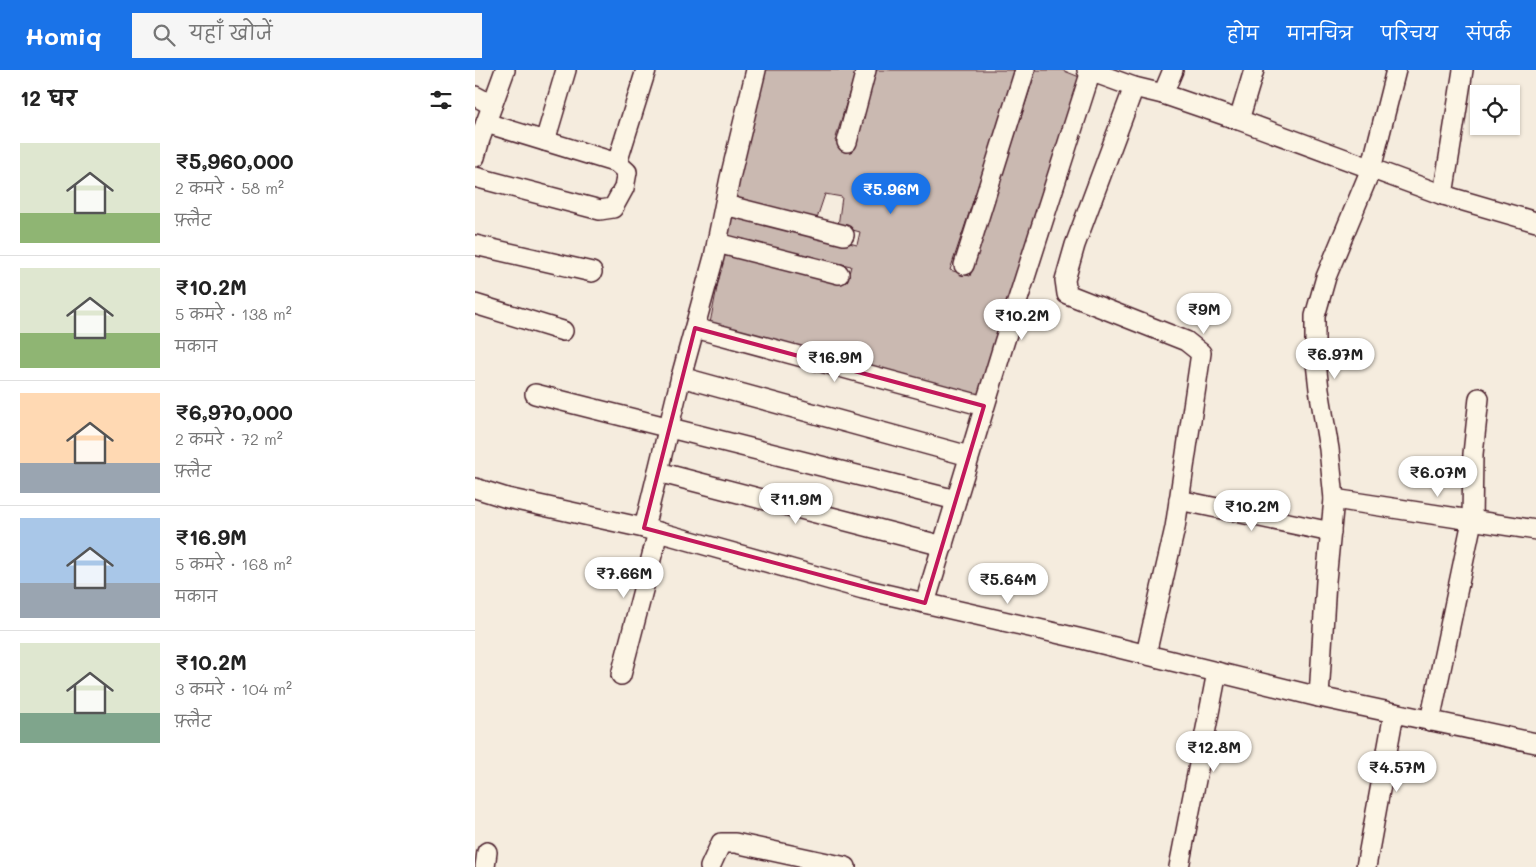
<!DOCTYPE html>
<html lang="hi">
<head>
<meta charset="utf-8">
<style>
	body { margin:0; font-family:Mali,"Playpen Sans Deva",sans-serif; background:#f6f6f6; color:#222; height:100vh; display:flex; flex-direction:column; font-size:19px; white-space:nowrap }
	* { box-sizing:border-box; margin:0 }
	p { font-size:16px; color:#767676 }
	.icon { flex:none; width:28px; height:28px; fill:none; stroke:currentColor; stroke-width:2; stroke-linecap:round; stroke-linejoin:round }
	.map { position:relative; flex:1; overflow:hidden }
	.sheet { display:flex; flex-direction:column; background:#fff; width:475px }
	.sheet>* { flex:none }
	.fabs { position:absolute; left:995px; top:15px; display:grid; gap:10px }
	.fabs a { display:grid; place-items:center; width:50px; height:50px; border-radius:0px; background:#fff; box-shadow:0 1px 4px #0004; font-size:25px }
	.price { position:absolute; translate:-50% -42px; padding:0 11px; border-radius:18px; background:#fff; color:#222; font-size:16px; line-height:32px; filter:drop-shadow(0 1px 2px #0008) }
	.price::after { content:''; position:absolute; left:50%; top:30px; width:15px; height:11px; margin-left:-8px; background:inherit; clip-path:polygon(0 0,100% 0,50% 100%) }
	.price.on { background:#1a73e8; color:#fff }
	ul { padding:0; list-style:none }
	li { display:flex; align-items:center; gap:15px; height:125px; padding:0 20px }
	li+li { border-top:1px solid #e0e0e0 }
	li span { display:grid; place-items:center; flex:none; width:140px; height:100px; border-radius:0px; color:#555 }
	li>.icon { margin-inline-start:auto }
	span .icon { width:60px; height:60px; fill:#fffc; stroke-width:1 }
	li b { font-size:21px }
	h2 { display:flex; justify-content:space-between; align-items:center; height:60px; padding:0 20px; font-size:21px }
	header { display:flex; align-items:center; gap:30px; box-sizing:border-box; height:70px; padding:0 25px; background:#1a73e8; color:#fff }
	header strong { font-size:24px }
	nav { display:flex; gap:28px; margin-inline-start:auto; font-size:18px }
	.search { width:350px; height:45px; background:#f6f6f6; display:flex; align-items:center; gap:12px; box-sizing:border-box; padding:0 18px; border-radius:0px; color:#767676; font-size:19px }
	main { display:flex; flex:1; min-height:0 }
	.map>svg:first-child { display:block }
</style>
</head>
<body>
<header>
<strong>Homiq</strong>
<div class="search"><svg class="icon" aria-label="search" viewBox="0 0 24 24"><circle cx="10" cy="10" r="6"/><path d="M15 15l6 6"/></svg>यहाँ खोजें</div>
<nav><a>होम</a><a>मानचित्र</a><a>परिचय</a><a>संपर्क</a></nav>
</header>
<main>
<section class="sheet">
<h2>12 घर<svg class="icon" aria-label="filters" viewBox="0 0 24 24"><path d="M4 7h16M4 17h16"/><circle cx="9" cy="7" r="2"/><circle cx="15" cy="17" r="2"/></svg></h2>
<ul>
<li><span style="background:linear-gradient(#dfe7d0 70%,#8fb573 0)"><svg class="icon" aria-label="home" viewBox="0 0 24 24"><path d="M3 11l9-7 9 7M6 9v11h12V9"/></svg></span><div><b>₹5,960,000</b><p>2 कमरे · 58 m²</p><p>फ़्लैट</p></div></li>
<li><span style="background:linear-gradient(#dfe7d0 65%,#8fb573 0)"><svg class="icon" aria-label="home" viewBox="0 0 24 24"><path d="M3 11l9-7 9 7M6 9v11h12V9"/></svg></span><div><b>₹10.2M</b><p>5 कमरे · 138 m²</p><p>मकान</p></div></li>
<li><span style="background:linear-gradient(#ffd9b3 70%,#9aa5b1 0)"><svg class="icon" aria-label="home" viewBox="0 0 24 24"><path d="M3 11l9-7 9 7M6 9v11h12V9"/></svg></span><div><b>₹6,970,000</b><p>2 कमरे · 72 m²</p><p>फ़्लैट</p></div></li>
<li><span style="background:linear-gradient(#a9c7e8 65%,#9aa5b1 0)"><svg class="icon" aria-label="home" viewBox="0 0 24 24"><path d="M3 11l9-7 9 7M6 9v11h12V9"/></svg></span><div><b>₹16.9M</b><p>5 कमरे · 168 m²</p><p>मकान</p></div></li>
<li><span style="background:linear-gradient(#dfe7d0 70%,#7fa58c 0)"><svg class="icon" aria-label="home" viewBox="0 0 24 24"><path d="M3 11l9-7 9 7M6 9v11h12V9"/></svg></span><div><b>₹10.2M</b><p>3 कमरे · 104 m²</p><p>फ़्लैट</p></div></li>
</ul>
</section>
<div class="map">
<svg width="1061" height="797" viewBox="0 0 1061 797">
	<rect width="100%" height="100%" fill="#f5ecde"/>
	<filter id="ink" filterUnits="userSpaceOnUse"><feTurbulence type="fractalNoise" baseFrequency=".02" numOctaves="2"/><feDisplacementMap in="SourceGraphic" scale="10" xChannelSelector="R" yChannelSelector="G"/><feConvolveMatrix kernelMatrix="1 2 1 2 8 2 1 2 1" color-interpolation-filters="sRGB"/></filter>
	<g filter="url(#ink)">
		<polygon fill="#cab9b1" stroke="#4a1f2b" points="286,0 381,0 360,71 379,77 400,0 542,0 475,200 495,206 561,0 587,0 607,8 505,325 235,253 249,182 372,211 376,196 251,169 256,143 382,175 385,162 363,156 367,127 350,124 341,151 259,127"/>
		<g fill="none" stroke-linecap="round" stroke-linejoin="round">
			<defs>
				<g id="minor">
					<polyline points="612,0 659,17 688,24 764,50 968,125 1061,152"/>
					<polyline points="659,17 600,175 590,210 592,224 711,271 726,283 700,458 671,584"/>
					<polyline points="688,24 698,0"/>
					<polyline points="0,26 17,35"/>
					<polyline points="764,50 779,0"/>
					<polyline points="70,71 91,0"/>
					<polyline points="372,72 391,0"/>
					<polyline points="0,87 5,69 30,0"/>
					<polyline points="142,93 171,0"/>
					<polyline points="0,107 125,140 138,138 149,118 152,102 142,93 11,53"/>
					<polyline points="968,125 988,0"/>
					<polyline points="250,135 369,165"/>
					<polyline points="242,173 364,204"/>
					<polyline points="0,175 117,202"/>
					<polyline points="489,195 550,0"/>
					<polyline points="0,234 88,261"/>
					<polyline points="220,258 509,336"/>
					<polyline points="206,307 494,386"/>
					<polyline points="60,324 481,430"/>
					<polyline points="183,402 468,476"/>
					<polyline points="0,418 32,428 169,458 388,519 607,569 844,627 1061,673"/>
					<polyline points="859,429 1061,460"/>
					<polyline points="704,430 856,462"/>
					<polyline points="169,458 206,307 239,187 255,108 281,0"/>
					<polyline points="450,533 529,273 616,1"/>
					<polyline points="146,605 183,462"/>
					<polyline points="844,627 851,511 859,429 854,379 844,319 840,284 840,246 851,207 896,99 921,0"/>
					<polyline points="955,651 997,451 998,384 1004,328"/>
					<polyline points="10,797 12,782"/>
					<polyline points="235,797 246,773 260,773 371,797"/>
					<polyline points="704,797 742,602"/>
					<polyline points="891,797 919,643"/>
				</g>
			</defs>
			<use href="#minor" stroke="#4a1f2b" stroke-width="22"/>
			<use href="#minor" stroke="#fcf5e5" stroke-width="19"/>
		</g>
	</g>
	<path fill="none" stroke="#c2185b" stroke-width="4" stroke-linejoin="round" d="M220,258L509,336L450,533L169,458Z"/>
</svg>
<div class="fabs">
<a><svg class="icon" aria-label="locate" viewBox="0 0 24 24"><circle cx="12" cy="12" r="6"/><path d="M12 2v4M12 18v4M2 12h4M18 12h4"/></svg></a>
</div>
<b class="price on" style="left:416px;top:145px">₹5.96M</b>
<b class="price" style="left:729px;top:265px">₹9M</b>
<b class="price" style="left:547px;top:271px">₹10.2M</b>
<b class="price" style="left:860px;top:310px">₹6.97M</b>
<b class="price" style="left:360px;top:313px">₹16.9M</b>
<b class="price" style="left:963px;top:428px">₹6.07M</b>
<b class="price" style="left:321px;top:455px">₹11.9M</b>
<b class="price" style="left:777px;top:462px">₹10.2M</b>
<b class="price" style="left:149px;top:529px">₹7.66M</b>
<b class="price" style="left:533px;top:535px">₹5.64M</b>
<b class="price" style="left:739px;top:703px">₹12.8M</b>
<b class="price" style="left:922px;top:723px">₹4.57M</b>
</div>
</main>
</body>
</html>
